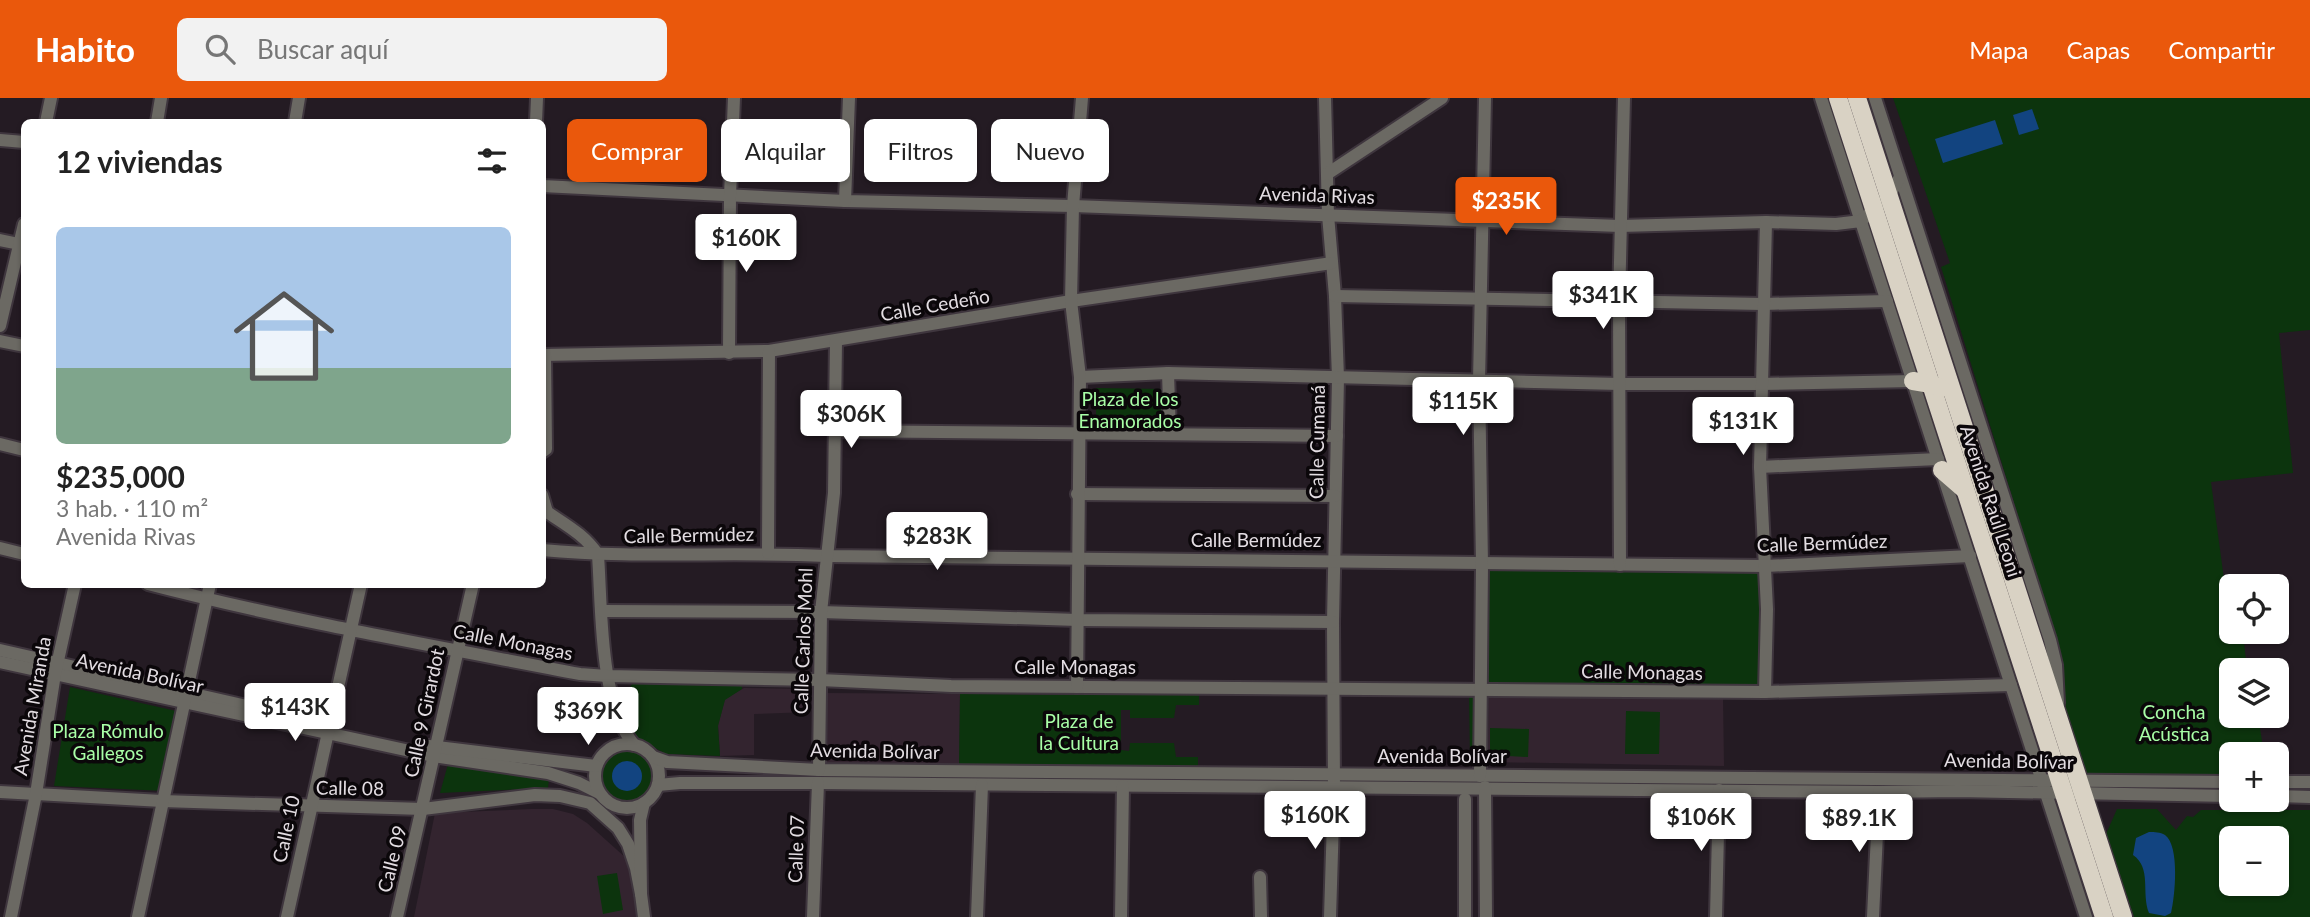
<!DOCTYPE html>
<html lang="es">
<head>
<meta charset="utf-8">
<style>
	body { margin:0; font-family:Lato,sans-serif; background:#f2f2f2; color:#222; height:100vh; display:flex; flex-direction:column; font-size:26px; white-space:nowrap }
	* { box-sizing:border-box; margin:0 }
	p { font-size:23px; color:#767676 }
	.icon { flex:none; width:38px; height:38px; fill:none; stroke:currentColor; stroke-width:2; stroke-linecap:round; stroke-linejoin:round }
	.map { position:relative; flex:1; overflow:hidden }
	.side { position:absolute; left:21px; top:21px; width:525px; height:469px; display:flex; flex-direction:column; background:#fff; border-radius:10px; box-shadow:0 2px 5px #0004 }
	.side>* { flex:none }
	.hud { position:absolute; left:567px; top:21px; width:665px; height:63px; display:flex; gap:14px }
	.buttons { position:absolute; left:2219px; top:476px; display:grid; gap:14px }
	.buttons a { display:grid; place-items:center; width:70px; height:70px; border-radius:10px; background:#fff; box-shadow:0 2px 5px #0004; font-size:35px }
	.price { position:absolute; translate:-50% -60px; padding:0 16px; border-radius:7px; background:#fff; color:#222; font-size:23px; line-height:46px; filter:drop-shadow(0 2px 4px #0008) }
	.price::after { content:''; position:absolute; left:50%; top:42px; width:21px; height:16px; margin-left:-10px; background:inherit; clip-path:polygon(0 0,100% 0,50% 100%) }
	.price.on { background:#ea580c; color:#fff }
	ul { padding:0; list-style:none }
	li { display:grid; align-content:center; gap:14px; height:371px; padding:0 35px }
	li+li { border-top:2px solid #e0e0e0 }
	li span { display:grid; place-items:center; height:217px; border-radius:10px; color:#555 }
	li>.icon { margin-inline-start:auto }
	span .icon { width:126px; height:126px; fill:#fffc; stroke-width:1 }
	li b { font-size:30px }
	h2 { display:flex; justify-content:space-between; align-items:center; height:84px; padding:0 35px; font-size:30px }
	.pill { padding:0 24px; border-radius:10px; background:#fff; box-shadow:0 2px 5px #0004; font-size:24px; line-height:63px }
	.pill.on { background:#ea580c; color:#fff }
	header { display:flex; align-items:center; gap:42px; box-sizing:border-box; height:98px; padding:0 35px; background:#ea580c; color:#fff }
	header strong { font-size:33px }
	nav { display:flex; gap:38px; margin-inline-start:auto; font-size:24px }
	.search { width:490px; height:63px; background:#f2f2f2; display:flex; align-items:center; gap:18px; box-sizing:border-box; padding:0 24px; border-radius:10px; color:#767676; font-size:26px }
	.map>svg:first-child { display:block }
</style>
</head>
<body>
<header>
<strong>Habito</strong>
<div class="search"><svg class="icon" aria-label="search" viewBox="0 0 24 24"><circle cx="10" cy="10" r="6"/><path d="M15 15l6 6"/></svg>Buscar aquí</div>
<nav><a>Mapa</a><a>Capas</a><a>Compartir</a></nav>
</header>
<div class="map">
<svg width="2310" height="819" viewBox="0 0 2310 819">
	<rect width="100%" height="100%" fill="#241b23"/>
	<g fill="#33242f">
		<polygon points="744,590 809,591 809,614 754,616 754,657 720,658 718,627 725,601"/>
		<polygon points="1489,593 1723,598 1724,668 1488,664"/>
		<polygon points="826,595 960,596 959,669 825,665"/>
		<polygon points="531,711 553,711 573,716 587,725 626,760 636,792 638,819 414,819 435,715"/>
	</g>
	<g fill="#0c340d" fill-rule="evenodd">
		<polygon points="1893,0 2310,0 2310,232 2279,235 2293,375 2211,384 2231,534 2243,534 2247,572 2231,572 2231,618 2251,618 2251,622 2260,630 2264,656 2231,656 2231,677 2179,679 2091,679 2082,676 2067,637 2055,537 1941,169 1950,165"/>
		<polygon points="1096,290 1165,291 1164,335 1096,333"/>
		<polygon points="1482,466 1766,468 1765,594 1480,591 1480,662 1470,662 1469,591 1479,591"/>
		<polygon points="633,585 742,586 742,591 725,602 718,628 720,658 666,656 632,637 627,593"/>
		<polygon points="70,589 185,615 166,693 54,688"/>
		<polygon points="1075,595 1199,596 1199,607 1176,607 1174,620 1130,620 1130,612 1121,612 1121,652 1129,653 1130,645 1174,645 1176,659 1198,659 1198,673 959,669 960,596 1070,597"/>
		<polygon points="1626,613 1660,614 1659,656 1625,656"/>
		<polygon points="1490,630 1529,631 1528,659 1490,657"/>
		<circle cx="628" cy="679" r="26"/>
		<polygon points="448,666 549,681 548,690 440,695"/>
		<path d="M2117,711H2157L2176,732L2187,718L2193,719L2201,712H2310V819H2134L2106,736ZM2231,740H2277V786H2231Z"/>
		<polygon points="617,775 623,812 603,816 597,778"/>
	</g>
	<g fill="#124480">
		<polygon points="2032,11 2039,31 2019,37 2013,17"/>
		<polygon points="1995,22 2003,46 1943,65 1935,41"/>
		<circle cx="627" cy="678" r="15"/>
		<path d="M2149,734C2155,734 2160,734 2165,737C2180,748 2175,799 2171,815L2165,818L2149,815C2141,795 2152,770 2133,757L2136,740Z"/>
	</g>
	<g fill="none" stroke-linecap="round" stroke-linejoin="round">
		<defs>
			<g id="minor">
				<polyline points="1325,0 1328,117 1335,198 1338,280 1333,524 1334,689 1330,819"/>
				<polyline points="1821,0 2086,819"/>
				<polyline points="1875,0 2050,542 2056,567 2058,605"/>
				<polyline points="46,24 51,0"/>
				<polyline points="157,24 161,0"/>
				<polyline points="295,24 299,0"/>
				<polyline points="536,24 537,0"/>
				<polyline points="0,42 24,44"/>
				<polyline points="1327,76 1442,0"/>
				<polyline points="542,88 845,103 1073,108 1620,128 1766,124 1836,126 1861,123 1889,98 1900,79"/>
				<polyline points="845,103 849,0"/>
				<polyline points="0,142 24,147"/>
				<polyline points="1335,198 1763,206 1887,203"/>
				<polyline points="0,228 24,126"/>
				<polyline points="0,243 24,248"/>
				<polyline points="729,255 730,98 734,0"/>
				<polyline points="542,257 769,253 1071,203 1332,165"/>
				<polyline points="1168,275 1170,336"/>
				<polyline points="1080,279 1168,275 1620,286 1761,286 1913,283"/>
				<polyline points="835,333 1337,338"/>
				<polyline points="0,346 24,352"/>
				<polyline points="542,354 546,351 545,257"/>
				<polyline points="1760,369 1938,361"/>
				<polyline points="1077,396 1335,398"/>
				<path d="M542,397L547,414C566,427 585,437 598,457C602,513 599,603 634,647"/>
				<polyline points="0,450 24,456"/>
				<path d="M542,452C637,461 732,453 826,458L1766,468L1970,458"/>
				<polyline points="768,455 769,253"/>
				<polyline points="1620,467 1619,204 1624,0"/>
				<path d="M148,486C290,523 435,548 580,576L607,578L820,582L951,588L1765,594L2011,587"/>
				<polyline points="602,513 821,514 1078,522 1333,524"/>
				<polyline points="0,552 312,623"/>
				<polyline points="0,564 433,658 548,675 579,685 599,695"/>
				<polyline points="1077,589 1080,279 1071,203 1073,108 1082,0"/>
				<polyline points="1765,594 1767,511 1760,369 1766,124"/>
				<circle cx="627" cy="678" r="32"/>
				<polyline points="429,648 596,668"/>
				<polyline points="653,659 667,664 819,672 2231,684"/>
				<polyline points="819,672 821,514 834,395 836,243"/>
				<polyline points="1480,678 1482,466 1479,283 1485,0"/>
				<polyline points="2277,684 2310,684"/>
				<polyline points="658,687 680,685 818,685 1879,694 1958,693 2231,698"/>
				<polyline points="1485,689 1486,819"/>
				<polyline points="0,694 162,703 423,711 535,697 560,698 590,705 618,730 628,746 636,770 641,796"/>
				<polyline points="2277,698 2310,699"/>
				<polyline points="1465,701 1465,819"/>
				<polyline points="1260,779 1261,819"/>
				<polyline points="11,819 36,696 55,576 75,486"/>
				<polyline points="138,819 210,486"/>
				<polyline points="287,819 361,486"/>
				<polyline points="397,819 473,486"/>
				<polyline points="644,819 641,796 640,722 644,705"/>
				<polyline points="813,819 818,685"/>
				<polyline points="977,819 982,687"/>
				<polyline points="1121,819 1123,688"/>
				<polyline points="1716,819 1719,692"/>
				<polyline points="1873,819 1879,694"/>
			</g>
			<g id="highway">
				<polyline points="1838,0 2104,819"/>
				<polyline points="1857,0 2123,819"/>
				<polyline points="1913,283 1931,286 1941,290"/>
				<polyline points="1942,372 1965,392"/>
			</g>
		</defs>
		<use href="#minor" stroke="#3f363e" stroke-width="16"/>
		<use href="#highway" stroke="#3f363e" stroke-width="21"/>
		<use href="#minor" stroke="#6b6963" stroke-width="12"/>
		<use href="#highway" stroke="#d9d2c4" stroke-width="18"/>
	</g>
	<g text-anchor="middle" stroke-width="7" stroke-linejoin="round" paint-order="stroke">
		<g font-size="19" fill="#e3dde2" stroke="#0b070a">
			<text transform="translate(1317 97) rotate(2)" y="7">Avenida Rivas</text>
			<text transform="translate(935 207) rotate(-10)" y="7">Calle Cedeño</text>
			<text transform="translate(1317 344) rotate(-89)" y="7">Calle Cumaná</text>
			<text transform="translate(1991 403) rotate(72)" y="7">Avenida Raúl Leoni</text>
			<text transform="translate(689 437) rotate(-1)" y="7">Calle Bermúdez</text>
			<text x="1256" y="449">Calle Bermúdez</text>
			<text transform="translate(1822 445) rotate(-2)" y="7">Calle Bermúdez</text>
			<text transform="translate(803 543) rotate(-88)" y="7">Calle Carlos Mohl</text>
			<text transform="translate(513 544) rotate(11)" y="7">Calle Monagas</text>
			<text x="1075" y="576">Calle Monagas</text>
			<text transform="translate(1642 574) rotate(1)" y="7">Calle Monagas</text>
			<text transform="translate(140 575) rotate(12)" y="7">Avenida Bolívar</text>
			<text transform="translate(32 608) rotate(-80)" y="7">Avenida Miranda</text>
			<text transform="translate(424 615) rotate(-78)" y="7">Calle 9 Girardot</text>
			<text transform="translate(875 653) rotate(1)" y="7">Avenida Bolívar</text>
			<text x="1442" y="665">Avenida Bolívar</text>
			<text transform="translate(2009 663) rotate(1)" y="7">Avenida Bolívar</text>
			<text transform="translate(350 690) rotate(1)" y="7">Calle 08</text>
			<text transform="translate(286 731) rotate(-78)" y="7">Calle 10</text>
			<text transform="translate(796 751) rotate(-88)" y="7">Calle 07</text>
			<text transform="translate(392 761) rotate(-76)" y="7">Calle 09</text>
		</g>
		<g font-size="19" fill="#a8fea6" stroke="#0b070a">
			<text x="1130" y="308">Plaza de los<tspan x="1130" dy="22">Enamorados</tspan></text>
			<text x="2174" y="621">Concha<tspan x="2174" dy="22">Acústica</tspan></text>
			<text x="1079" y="630">Plaza de<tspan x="1079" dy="22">la Cultura</tspan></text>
			<text x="108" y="640">Plaza Rómulo<tspan x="108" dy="22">Gallegos</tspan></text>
		</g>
	</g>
</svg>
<div class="buttons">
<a><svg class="icon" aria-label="locate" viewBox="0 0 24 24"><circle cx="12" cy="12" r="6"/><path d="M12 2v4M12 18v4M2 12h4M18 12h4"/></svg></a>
<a><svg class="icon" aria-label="layers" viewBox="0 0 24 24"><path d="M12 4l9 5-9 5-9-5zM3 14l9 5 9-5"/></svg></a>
<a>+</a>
<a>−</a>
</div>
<b class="price on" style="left:1506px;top:139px">$235K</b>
<b class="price" style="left:746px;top:176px">$160K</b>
<b class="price" style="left:1603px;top:233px">$341K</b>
<b class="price" style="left:1463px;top:339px">$115K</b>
<b class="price" style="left:851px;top:352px">$306K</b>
<b class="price" style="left:1743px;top:359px">$131K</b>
<b class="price" style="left:937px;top:474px">$283K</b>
<b class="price" style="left:295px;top:645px">$143K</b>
<b class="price" style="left:588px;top:649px">$369K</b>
<b class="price" style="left:1315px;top:753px">$160K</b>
<b class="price" style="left:1701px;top:755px">$106K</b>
<b class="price" style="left:1859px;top:756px">$89.1K</b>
<div class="hud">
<a class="pill on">Comprar</a>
<a class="pill">Alquilar</a>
<a class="pill">Filtros</a>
<a class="pill">Nuevo</a>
</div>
<section class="side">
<h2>12 viviendas<svg class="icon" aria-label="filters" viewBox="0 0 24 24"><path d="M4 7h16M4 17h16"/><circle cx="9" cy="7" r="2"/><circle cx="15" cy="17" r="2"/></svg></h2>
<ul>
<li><span style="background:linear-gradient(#a9c7e8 65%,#7fa58c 0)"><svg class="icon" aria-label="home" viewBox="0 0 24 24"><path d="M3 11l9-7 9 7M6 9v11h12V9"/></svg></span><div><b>$235,000</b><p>3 hab. · 110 m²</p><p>Avenida Rivas</p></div></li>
</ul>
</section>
</div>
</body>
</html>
